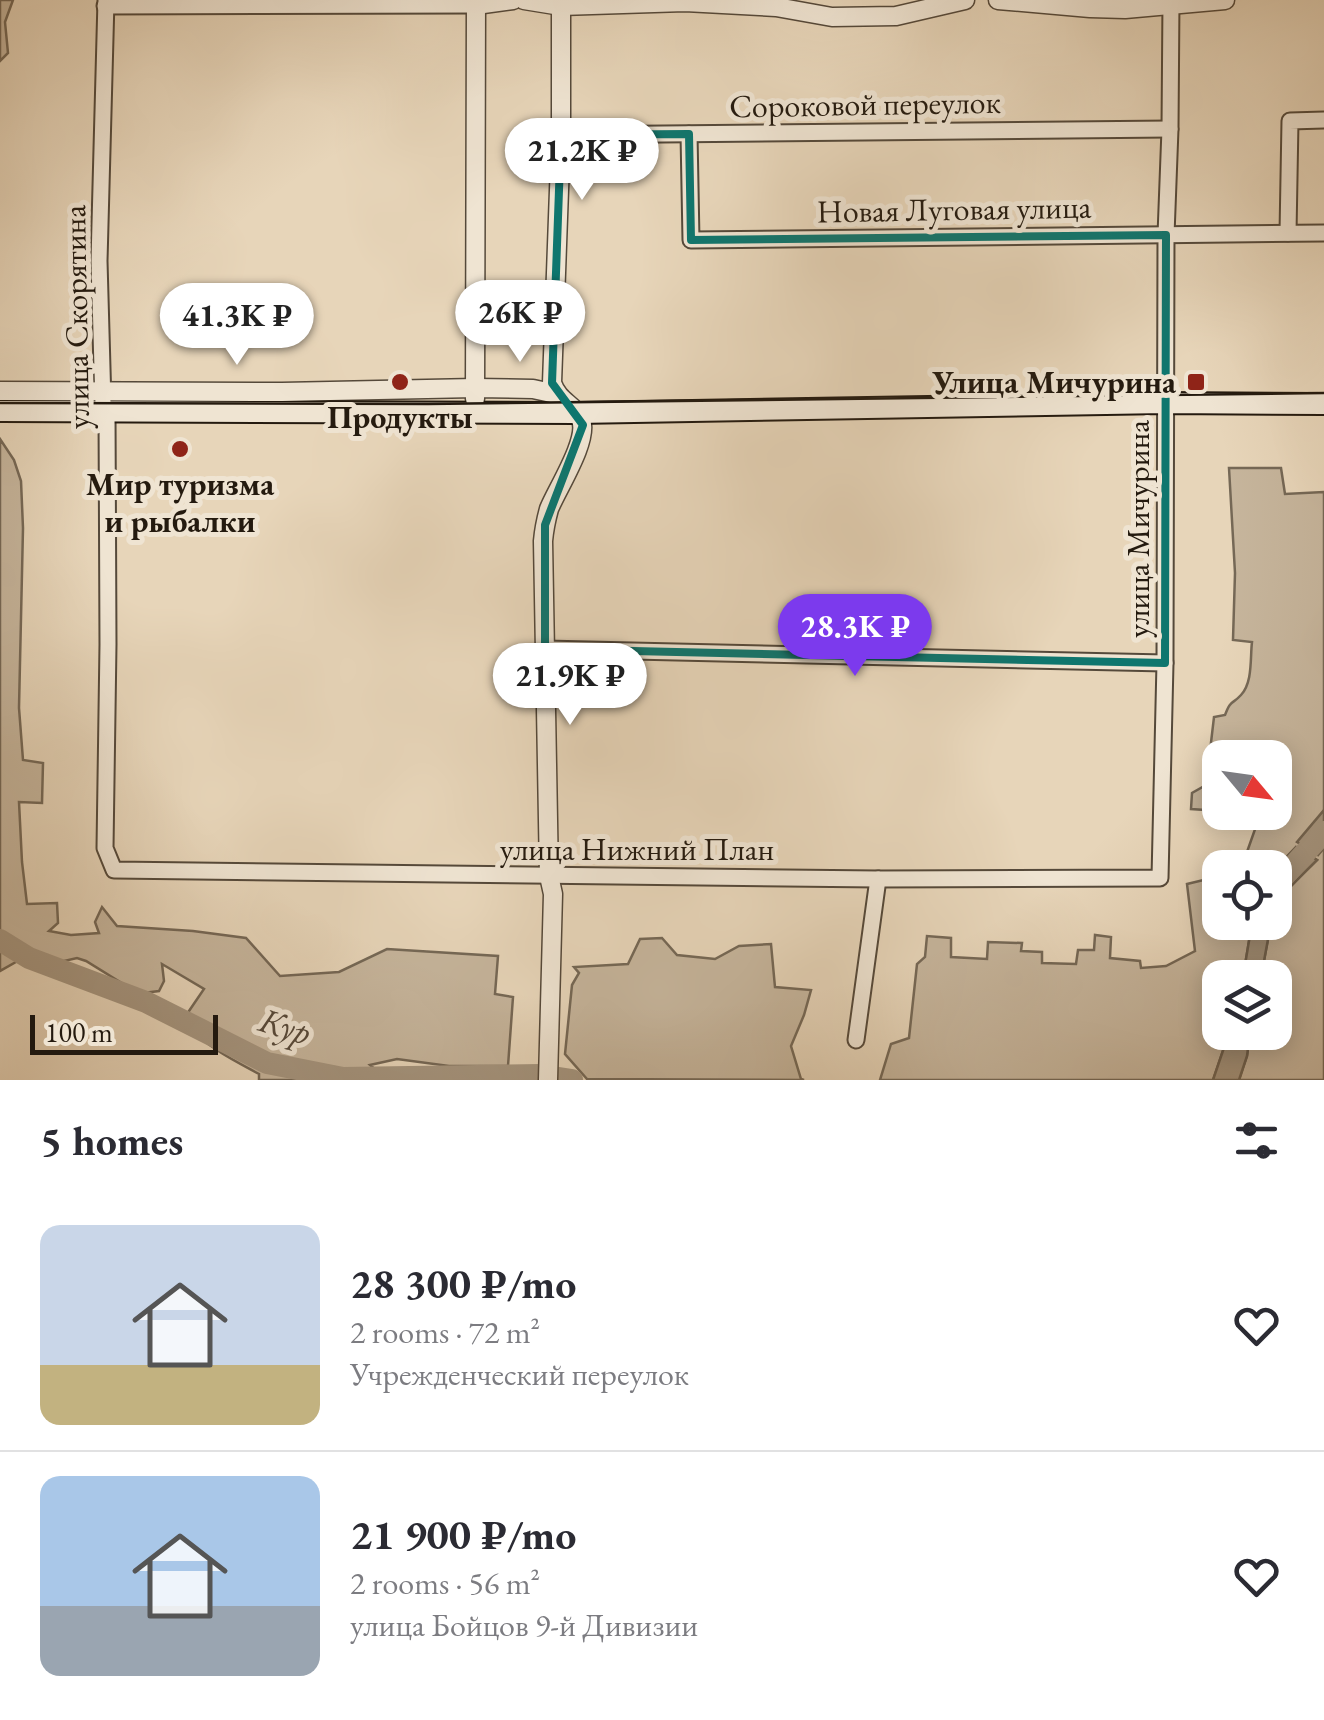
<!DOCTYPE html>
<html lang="en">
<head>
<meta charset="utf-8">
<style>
	body { margin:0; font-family:"EB Garamond",serif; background:#f2f2f3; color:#2b2b33; height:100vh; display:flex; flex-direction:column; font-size:38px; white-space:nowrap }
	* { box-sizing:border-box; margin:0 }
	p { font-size:32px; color:#7c7c81 }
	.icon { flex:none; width:55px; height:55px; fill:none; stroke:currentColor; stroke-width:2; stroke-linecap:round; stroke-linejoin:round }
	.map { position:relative; height:1080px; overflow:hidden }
	.sheet { display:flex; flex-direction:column; background:#fff; flex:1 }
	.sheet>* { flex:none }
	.needle { width:65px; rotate:119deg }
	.buttons { position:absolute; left:1202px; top:740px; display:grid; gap:20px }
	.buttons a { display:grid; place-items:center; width:90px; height:90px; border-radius:20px; background:#fff; box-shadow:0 5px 25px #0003; font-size:50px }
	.scale { position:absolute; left:30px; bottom:25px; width:188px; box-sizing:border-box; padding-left:10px; border:5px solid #241a0f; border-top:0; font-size:28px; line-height:35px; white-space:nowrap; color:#241a0f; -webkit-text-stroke:8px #efe4d2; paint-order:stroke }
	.price { position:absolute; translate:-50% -85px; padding:0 22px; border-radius:35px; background:#fff; color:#222; font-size:32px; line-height:65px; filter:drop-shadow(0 2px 5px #0008) }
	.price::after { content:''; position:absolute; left:50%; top:60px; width:30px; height:22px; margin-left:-15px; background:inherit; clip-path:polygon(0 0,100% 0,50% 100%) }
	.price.active { background:#7c3aed; color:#fff }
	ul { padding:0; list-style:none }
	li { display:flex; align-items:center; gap:30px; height:250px; padding:0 40px }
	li+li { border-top:2px solid #e1e1e2 }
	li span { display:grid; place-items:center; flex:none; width:280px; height:200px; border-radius:20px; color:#555 }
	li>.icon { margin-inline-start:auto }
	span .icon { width:120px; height:120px; fill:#fffc; stroke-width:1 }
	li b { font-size:42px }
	h2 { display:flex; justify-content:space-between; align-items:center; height:120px; padding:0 40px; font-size:42px }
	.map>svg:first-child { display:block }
</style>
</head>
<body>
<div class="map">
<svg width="1324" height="1080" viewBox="0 0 1324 1080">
	<rect width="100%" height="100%" fill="#e7d5b9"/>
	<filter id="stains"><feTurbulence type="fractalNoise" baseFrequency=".002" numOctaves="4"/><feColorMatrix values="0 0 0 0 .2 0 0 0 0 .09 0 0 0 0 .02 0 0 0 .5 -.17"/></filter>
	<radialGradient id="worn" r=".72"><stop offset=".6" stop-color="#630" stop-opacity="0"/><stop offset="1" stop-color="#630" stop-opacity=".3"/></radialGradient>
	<g fill="#c6b59c" stroke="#756856" stroke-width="2.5">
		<polygon points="0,0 13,0 5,22 8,53 0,61"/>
		<path d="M0,439L14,460L21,481L23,528L19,708L23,760L43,763L42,803L19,802L22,862L27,904L57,903L58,923L49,931L71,935L99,933L95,922L102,907L117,926L193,931L246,938L280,976L339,972L387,949L498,956L495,994L513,997L508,1066H449L397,1059L370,1065L384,1077L385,1080H259V1074C233,1060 206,1047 187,1024V1014L204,989L162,964L164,981L159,991L143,993L133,990L86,961L77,958L51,964L23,958L0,971Z"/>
		<path d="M1229,468H1281L1285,494L1324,492V1080H1239L1247,1056L1250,1033L1275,1032V978L1261,977L1271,923L1275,922C1275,896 1299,878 1317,860L1296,847L1275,869L1232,867L1247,852L1259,818L1232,813L1275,812V758H1220V811L1191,809L1192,793L1206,785L1214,717L1225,715C1231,699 1232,705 1241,695C1253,682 1250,658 1252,642L1233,640L1235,573Z"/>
		<polygon points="1220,876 1220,922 1252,923 1243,977 1220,978 1220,1032 1229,1033 1213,1080 880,1080 891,1044 909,1038 917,964 925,957 927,936 951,938 951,957 987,959 988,942 1022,943 1021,951 1042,952 1042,963 1076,964 1078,950 1094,950 1095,935 1111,937 1110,958 1140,961 1141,968 1166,966 1195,951 1187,884"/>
		<polygon points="662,938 677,955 715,959 739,946 771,944 775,987 811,990 804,1015 791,1046 801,1079 804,1080 587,1079 565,1054 572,985 579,973 574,967 628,964 640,939"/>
	</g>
	<g fill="#a5957f" stroke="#716452" stroke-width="2.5">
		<polygon points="1324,810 1324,848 1318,855 1297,842"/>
		<polygon points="1296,847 1317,860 1289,888 1275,910 1275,869"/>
		<polygon points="1252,923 1271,923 1261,977 1243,977"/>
		<polygon points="1229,1033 1250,1033 1247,1056 1239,1080 1213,1080"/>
	</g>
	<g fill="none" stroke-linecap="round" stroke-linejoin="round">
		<g stroke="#a5957f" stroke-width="22">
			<polyline points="1275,886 1324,832"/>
			<polyline points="0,940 29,958 146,1002 267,1063 343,1078 540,1075 572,1080"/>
		</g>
		<defs>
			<g id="minor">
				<polyline points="106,0 99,261 103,404 107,412 108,644 105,848 114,870 878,879 1160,878 1165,663 1166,235 1170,129 1171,0"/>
				<polyline points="105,6 476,5"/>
				<polyline points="689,134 691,240 1324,233"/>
				<polyline points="561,135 1170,129"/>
				<polyline points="1288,233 1290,121 1324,120"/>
				<polyline points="545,649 1165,663"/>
				<polyline points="856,1040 878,879"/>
			</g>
			<g id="tertiary">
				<polyline points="524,0 561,6 685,2 776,7 832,17 896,16 965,0"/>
				<polyline points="998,0 1090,8 1125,9 1225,0"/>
				<polyline points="476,5 513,0"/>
				<polyline points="0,391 282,392 475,388 533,389 556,394"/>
				<polyline points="475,399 476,0"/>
				<path d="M548,1080L553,894L549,876L543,541C544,530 546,520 549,509C557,489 589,440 581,420C574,403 559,403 552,383L561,135V0"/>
			</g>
			<polyline id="secondary" points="0,411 577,413 1165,403 1324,404"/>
		</defs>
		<use href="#minor" stroke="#55493a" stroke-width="19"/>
		<use href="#tertiary" stroke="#55493a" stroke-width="21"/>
		<use href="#secondary" stroke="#241a0f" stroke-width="24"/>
		<use href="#minor" stroke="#efe4d2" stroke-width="15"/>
		<use href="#tertiary" stroke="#efe4d2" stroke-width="18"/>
		<use href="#secondary" stroke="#efe4d2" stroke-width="20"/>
		<polyline stroke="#241a0f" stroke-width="2.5" points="0,403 428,404 1324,393"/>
	</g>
	<path fill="none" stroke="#0f766e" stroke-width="8" stroke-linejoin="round" d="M689,134L691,240L1166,235L1165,663L545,649V525L583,425L552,383L561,135Z"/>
	<g fill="#8f2418" stroke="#efe4d2" stroke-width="4">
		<circle cx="400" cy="382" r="10"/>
		<rect x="1186" y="372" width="20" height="20" rx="5"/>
		<circle cx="180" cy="449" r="10"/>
	</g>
	<g text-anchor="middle" stroke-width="10" stroke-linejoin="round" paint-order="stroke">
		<g font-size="32" fill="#241a0f" stroke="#efe4d2">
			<text transform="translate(865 104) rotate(-1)" y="11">Сороковой переулок</text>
			<text transform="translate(954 209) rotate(-1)" y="11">Новая Луговая улица</text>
			<text transform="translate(76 317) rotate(-91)" y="11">улица Скорятина</text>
			<text transform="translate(1138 529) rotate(-90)" y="11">улица Мичурина</text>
			<text x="637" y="860">улица Нижний План</text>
		</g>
		<g font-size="32" font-weight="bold" fill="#241a0f" stroke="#efe4d2">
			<text x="1176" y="393" text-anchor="end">Улица Мичурина</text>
			<text x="400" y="428">Продукты</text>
			<text x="180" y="495">Мир туризма<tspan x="180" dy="37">и рыбалки</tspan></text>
		</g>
		<g font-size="35" font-style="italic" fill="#584b3c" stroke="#efe4d2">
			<text transform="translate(285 1026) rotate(17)" y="12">Кур</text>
		</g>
	</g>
	<rect width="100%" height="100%" filter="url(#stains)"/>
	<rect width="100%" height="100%" fill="url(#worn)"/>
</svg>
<div class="buttons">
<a><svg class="needle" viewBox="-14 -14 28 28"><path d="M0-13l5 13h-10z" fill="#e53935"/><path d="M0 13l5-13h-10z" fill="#7c7c81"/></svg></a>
<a><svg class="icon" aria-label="locate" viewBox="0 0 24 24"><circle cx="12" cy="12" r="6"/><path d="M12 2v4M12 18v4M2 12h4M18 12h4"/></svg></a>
<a><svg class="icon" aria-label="layers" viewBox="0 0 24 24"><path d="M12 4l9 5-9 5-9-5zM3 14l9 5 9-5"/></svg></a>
</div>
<div class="scale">100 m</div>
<b class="price" style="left:582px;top:203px">21.2K ₽</b>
<b class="price" style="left:520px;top:365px">26K ₽</b>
<b class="price" style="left:237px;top:368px">41.3K ₽</b>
<b class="price active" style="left:855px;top:679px">28.3K ₽</b>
<b class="price" style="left:570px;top:728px">21.9K ₽</b>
</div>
<section class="sheet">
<h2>5 homes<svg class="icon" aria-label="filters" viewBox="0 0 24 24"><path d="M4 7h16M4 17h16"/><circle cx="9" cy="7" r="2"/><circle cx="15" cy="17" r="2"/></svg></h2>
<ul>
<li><span style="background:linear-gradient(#c9d6e8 70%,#c2b280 0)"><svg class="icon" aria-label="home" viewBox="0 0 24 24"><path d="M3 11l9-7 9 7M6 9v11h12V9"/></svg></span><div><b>28 300 ₽/mo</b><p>2 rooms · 72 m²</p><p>Учрежденческий переулок</p></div><svg class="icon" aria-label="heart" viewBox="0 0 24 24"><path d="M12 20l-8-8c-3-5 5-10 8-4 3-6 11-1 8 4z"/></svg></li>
<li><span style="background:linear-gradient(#a9c7e8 65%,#9aa5b1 0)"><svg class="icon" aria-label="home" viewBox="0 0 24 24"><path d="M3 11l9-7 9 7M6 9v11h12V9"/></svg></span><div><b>21 900 ₽/mo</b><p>2 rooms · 56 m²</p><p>улица Бойцов 9-й Дивизии</p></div><svg class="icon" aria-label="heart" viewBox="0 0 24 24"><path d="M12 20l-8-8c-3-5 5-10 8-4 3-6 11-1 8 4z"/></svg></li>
</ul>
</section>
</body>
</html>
